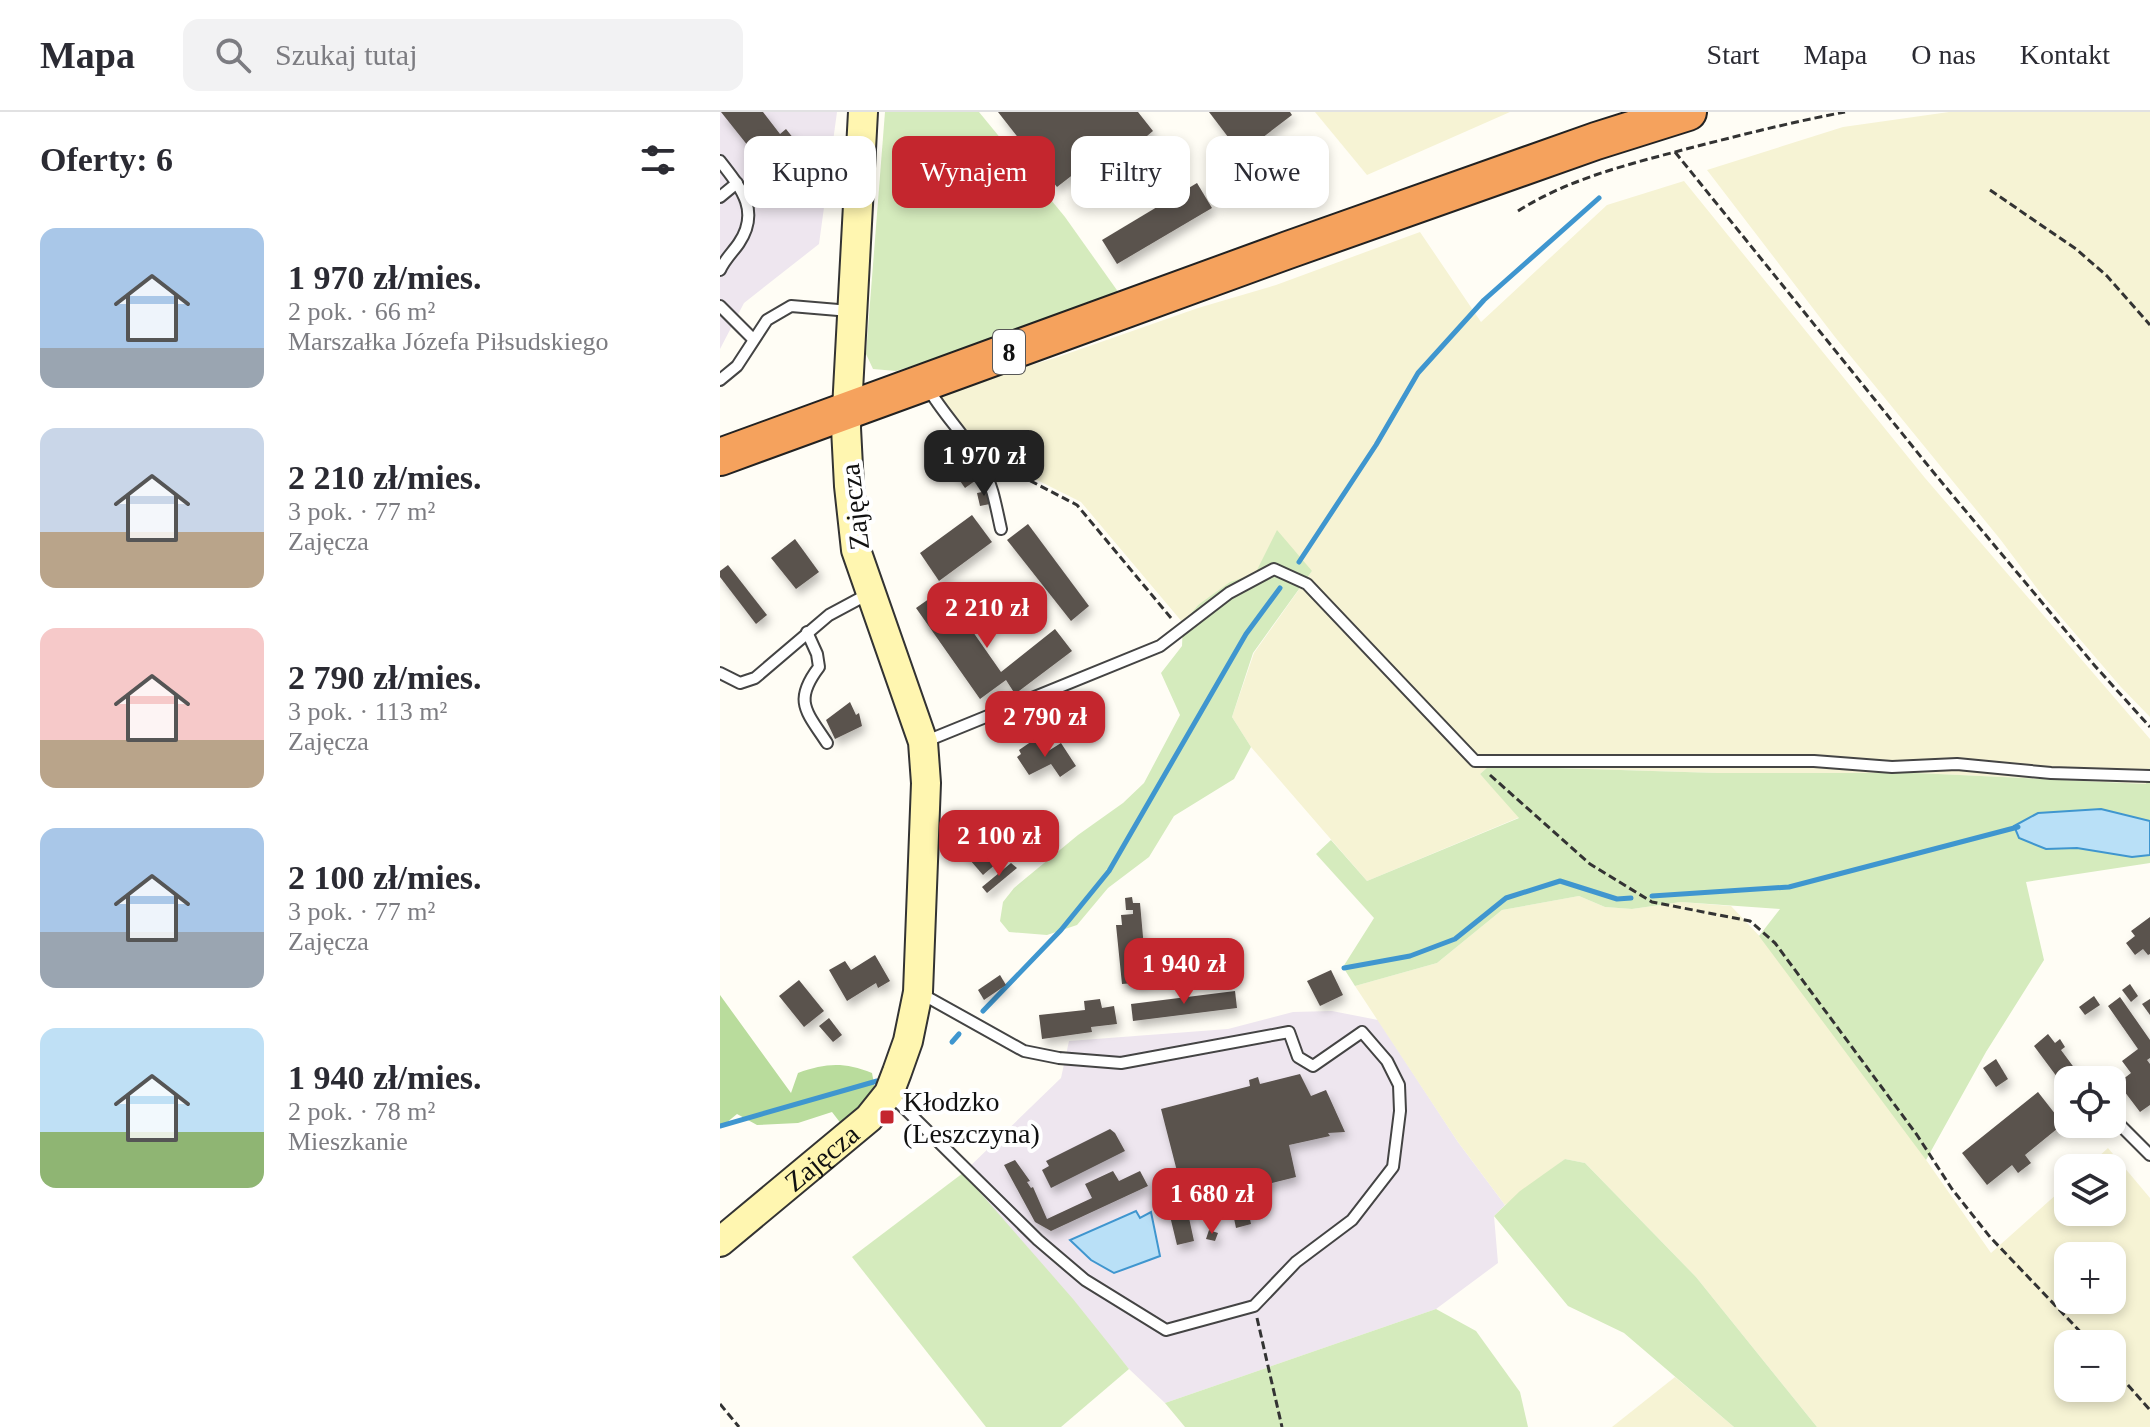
<!DOCTYPE html>
<html lang="pl">
<head>
<meta charset="utf-8">
<style>
	body { margin:0; font-family:Georgia,serif; background:#f2f2f3; color:#2b2b33; height:100vh; display:flex; flex-direction:column; font-size:30px; white-space:nowrap }
	* { box-sizing:border-box; margin:0 }
	p { font-size:26px; color:#7c7c81 }
	.icon { flex:none; width:44px; height:44px; fill:none; stroke:currentColor; stroke-width:2; stroke-linecap:round; stroke-linejoin:round }
	.map { position:relative; flex:1; overflow:hidden }
	.side { display:flex; flex-direction:column; background:#fff; width:720px }
	.side>* { flex:none }
	.top-card { position:absolute; left:24px; top:24px; width:760px; height:72px; display:flex; gap:16px }
	.tools { position:absolute; left:1334px; top:954px; display:grid; gap:16px }
	.tools a { display:grid; place-items:center; width:72px; height:72px; border-radius:16px; background:#fff; box-shadow:0 4px 12px #0003; font-size:40px }
	.price { position:absolute; translate:-50% -68px; padding:0 18px; border-radius:16px; background:#c4262e; color:#fff; font-size:26px; line-height:52px; filter:drop-shadow(0 2px 4px #0008) }
	.price::after { content:''; position:absolute; left:50%; top:48px; width:24px; height:18px; margin-left:-12px; background:inherit; clip-path:polygon(0 0,100% 0,50% 100%) }
	.price.current { background:#222; color:#fff }
	ul { padding:0; list-style:none }
	li { display:flex; align-items:center; gap:24px; height:200px; padding:0 40px }
	li span { display:grid; place-items:center; flex:none; width:224px; height:160px; border-radius:16px; color:#555 }
	li>.icon { margin-inline-start:auto }
	span .icon { width:96px; height:96px; fill:#fffc; stroke-width:1 }
	li b { font-size:34px }
	h2 { display:flex; justify-content:space-between; align-items:center; height:96px; padding:0 40px; font-size:34px }
	.tag { padding:0 28px; border-radius:16px; background:#fff; box-shadow:0 4px 12px #0003; font-size:28px; line-height:72px }
	.tag.current { background:#c4262e; color:#fff }
	header { display:flex; align-items:center; gap:48px; box-sizing:border-box; height:112px; padding:0 40px; background:#fff; border-bottom:2px solid #e1e1e2 }
	header strong { font-size:38px }
	nav { display:flex; gap:44px; margin-inline-start:auto; font-size:28px }
	.search { width:560px; height:72px; background:#f2f2f3; display:flex; align-items:center; gap:20px; box-sizing:border-box; padding:0 28px; border-radius:16px; color:#7c7c81; font-size:30px }
	main { display:flex; flex:1; min-height:0 }
	.map>svg:first-child { display:block }
</style>
</head>
<body>
<header>
<strong>Mapa</strong>
<div class="search"><svg class="icon" aria-label="search" viewBox="0 0 24 24"><circle cx="10" cy="10" r="6"/><path d="M15 15l6 6"/></svg>Szukaj tutaj</div>
<nav><a>Start</a><a>Mapa</a><a>O nas</a><a>Kontakt</a></nav>
</header>
<main>
<section class="side">
<h2>Oferty: 6<svg class="icon" aria-label="filters" viewBox="0 0 24 24"><path d="M4 7h16M4 17h16"/><circle cx="9" cy="7" r="2"/><circle cx="15" cy="17" r="2"/></svg></h2>
<ul>
<li><span style="background:linear-gradient(#a9c7e8 75%,#9aa5b1 0)"><svg class="icon" aria-label="home" viewBox="0 0 24 24"><path d="M3 11l9-7 9 7M6 9v11h12V9"/></svg></span><div><b>1 970 zł/mies.</b><p>2 pok. · 66 m²</p><p>Marszałka Józefa Piłsudskiego</p></div></li>
<li><span style="background:linear-gradient(#c9d6e8 65%,#b9a48a 0)"><svg class="icon" aria-label="home" viewBox="0 0 24 24"><path d="M3 11l9-7 9 7M6 9v11h12V9"/></svg></span><div><b>2 210 zł/mies.</b><p>3 pok. · 77 m²</p><p>Zajęcza</p></div></li>
<li><span style="background:linear-gradient(#f6c9c9 70%,#b9a48a 0)"><svg class="icon" aria-label="home" viewBox="0 0 24 24"><path d="M3 11l9-7 9 7M6 9v11h12V9"/></svg></span><div><b>2 790 zł/mies.</b><p>3 pok. · 113 m²</p><p>Zajęcza</p></div></li>
<li><span style="background:linear-gradient(#a9c7e8 65%,#9aa5b1 0)"><svg class="icon" aria-label="home" viewBox="0 0 24 24"><path d="M3 11l9-7 9 7M6 9v11h12V9"/></svg></span><div><b>2 100 zł/mies.</b><p>3 pok. · 77 m²</p><p>Zajęcza</p></div></li>
<li><span style="background:linear-gradient(#bfe0f5 65%,#8fb573 0)"><svg class="icon" aria-label="home" viewBox="0 0 24 24"><path d="M3 11l9-7 9 7M6 9v11h12V9"/></svg></span><div><b>1 940 zł/mies.</b><p>2 pok. · 78 m²</p><p>Mieszkanie</p></div></li>
</ul>
</section>
<div class="map">
<svg width="1430" height="1315" viewBox="0 0 1430 1315">
	<defs>
		<filter id="shadow"><feDropShadow dx="3.5" dy="6" stdDeviation="4" flood-color="#0004"/></filter>
	</defs>
	<rect width="100%" height="100%" fill="#fffdf5"/>
	<g fill="#eee6ef">
		<polygon points="0,0 117,0 99,132 24,191 0,237"/>
		<polygon points="612,899 658,908 738,1030 785,1093 774,1104 778,1151 716,1197 445,1291 409,1257 243,1061 341,966 349,929 508,917 573,900"/>
	</g>
	<g fill="#f6f3d4" fill-rule="evenodd">
		<polygon points="595,0 790,0 647,63"/>
		<polygon points="1229,0 1430,0 1430,605 1400,574 1322,483 1280,427 1115,225 987,58 1123,15"/>
		<polygon points="964,69 1205,366 1430,627 1430,655 1427,672 1197,661 997,661 769,654 760,662 800,705 647,769 531,635 512,605 534,541 592,459 535,463 478,493 463,511 361,390 277,348 228,301 219,281 338,245 478,196 556,173 700,120 761,210 887,93"/>
		<path d="M859,784L885,795L912,797L961,790L1011,794L1047,832L1179,1009L1271,1141L1348,1072V1100H1392V1056H1366L1388,1036L1430,1086V1315H1097L976,1165L865,1051L845,1047L785,1093L738,1030L635,874L717,851L782,798ZM1348,1144H1392V1188H1348ZM1348,1232H1392V1276H1348Z"/>
		<polygon points="955,1265 1014,1315 892,1315"/>
	</g>
	<g fill="#d5ebbd">
		<polygon points="165,0 259,0 345,105 399,181 266,231 176,259 153,257 146,242"/>
		<polygon points="557,418 592,459 533,541 512,605 531,635 514,667 454,704 429,745 388,776 357,813 327,823 289,820 280,809 283,790 294,776 358,723 403,691 424,671 460,603 441,561 462,534 463,511 478,493 510,470 535,462"/>
		<polygon points="769,654 997,661 1197,661 1426,672 1430,655 1430,751 1306,770 1324,848 1266,940 1206,1048 1039,824 1060,797 961,790 912,797 885,795 859,784 782,798 717,851 635,874 623,855 654,806 596,742 611,728 647,769 799,706 760,662"/>
		<polygon points="845,1047 865,1051 976,1165 1097,1315 1014,1315 904,1221 848,1194 774,1104 800,1079"/>
		<polygon points="243,1061 353,1187 409,1257 341,1315 266,1315 132,1145"/>
		<polygon points="716,1197 756,1219 800,1280 808,1315 465,1315 445,1291"/>
	</g>
	<path fill="#b9dc9c" d="M0,883L71,981L78,961C106,951 124,950 152,961L155,977L122,1013L112,1000L78,1011L37,1013L17,1002L0,1016Z"/>
	<g fill="#b9e0f7" stroke="#3f96cf" stroke-width="2">
		<polygon points="1381,697 1430,709 1430,743 1412,745 1357,736 1326,737 1299,726 1294,714 1318,701"/>
		<polygon points="416,1099 420,1106 431,1100 440,1144 394,1161 371,1148 350,1128"/>
	</g>
	<g fill="none" stroke-linecap="round" stroke-linejoin="round">
		<g stroke="#3f96cf" stroke-width="5">
			<polyline points="579,450 656,333 698,261 764,188 879,86"/>
			<polyline points="932,784 1069,775 1298,715"/>
			<polyline points="624,856 690,844 735,827 786,786 840,769 897,787 911,786"/>
			<polyline points="263,899 341,818 389,759 526,522 560,476"/>
			<polyline points="232,930 239,922"/>
			<polyline points="0,1014 157,969"/>
		</g>
	</g>
	<g fill="#5a524d" filter="url(#shadow)">
		<polygon points="1,0 43,0 60,22 66,17 74,27 68,31 90,59 64,79"/>
		<polygon points="278,0 418,0 433,19 403,44 413,57 388,76 368,51 337,75"/>
		<polygon points="489,0 570,0 572,3 521,42"/>
		<polygon points="477,71 492,96 397,152 382,128"/>
		<polygon points="247,349 259,366 245,376 233,359"/>
		<polygon points="267,379 270,392 260,394 257,381"/>
		<polygon points="252,403 272,430 219,469 200,441"/>
		<polygon points="308,412 369,494 351,509 287,428"/>
		<polygon points="75,427 99,460 76,477 51,446"/>
		<polygon points="8,453 47,503 36,512 0,465 0,459"/>
		<polygon points="223,477 281,560 335,517 352,539 295,582 286,568 260,587 196,496"/>
		<polygon points="130,590 136,603 139,601 142,614 115,627 106,608"/>
		<polygon points="315,627 325,641 341,631 356,654 340,665 331,652 309,663 297,645 301,642 299,638"/>
		<polygon points="251,707 284,745 263,763 230,725"/>
		<polygon points="291,751 297,756 267,781 262,775"/>
		<polygon points="412,785 413,791 420,791 427,870 402,872 396,813 402,813 401,803 413,802 413,798 406,798 405,786"/>
		<polygon points="1430,805 1430,842 1428,843 1423,837 1415,843 1406,831 1415,824 1411,819"/>
		<polygon points="155,843 170,869 158,876 156,871 127,889 109,858 125,849 131,858"/>
		<polygon points="611,858 623,883 600,894 587,869"/>
		<polygon points="280,863 286,873 264,888 258,878"/>
		<polygon points="79,868 104,899 84,915 59,884"/>
		<polygon points="1410,872 1418,884 1411,890 1402,878"/>
		<polygon points="515,879 517,896 413,909 411,892"/>
		<polygon points="1374,884 1380,893 1365,903 1359,895"/>
		<polygon points="1400,885 1430,928 1430,946 1427,948 1430,952 1430,993 1420,1000 1398,971 1411,961 1402,949 1418,937 1388,894"/>
		<polygon points="380,887 382,896 394,894 397,912 371,915 372,920 322,927 319,903 365,898 364,889"/>
		<polygon points="1430,887 1430,903 1422,892"/>
		<polygon points="109,906 122,923 113,930 99,914"/>
		<polygon points="1328,922 1335,931 1340,927 1345,935 1341,938 1361,965 1348,968 1346,977 1314,934"/>
		<polygon points="1276,947 1288,967 1276,975 1263,956"/>
		<polygon points="580,962 591,984 606,978 625,1020 608,1021 610,1024 569,1033 576,1065 524,1078 531,1112 516,1116 509,1082 466,1092 474,1129 457,1133 442,1071 459,1067 441,997 530,974 529,968 538,965 540,972"/>
		<polygon points="1318,980 1343,1012 1305,1043 1311,1051 1298,1061 1292,1053 1267,1073 1242,1041"/>
		<polygon points="390,1017 395,1021 405,1039 331,1076 322,1058 329,1054 326,1049"/>
		<polygon points="295,1048 310,1069 307,1070 311,1076 313,1075 327,1107 372,1086 365,1072 393,1059 399,1069 420,1059 428,1074 331,1119 315,1110 284,1053"/>
		<polygon points="489,1118 498,1121 495,1129 486,1127"/>
	</g>
	<g fill="none" stroke-linecap="round" stroke-linejoin="round">
		<defs>
			<g id="lane">
				<path d="M0,49C20,75 41,98 19,131C13,140 5,147 0,158"/>
				<polyline points="0,85 17,71"/>
				<polyline points="0,194 33,227"/>
				<polyline points="0,268 17,254 47,208 71,194 130,199"/>
				<path d="M208,276C224,304 249,327 263,355C273,375 276,395 281,417"/>
				<path d="M87,520L97,542L99,555C73,589 86,599 107,631"/>
				<polyline points="0,561 20,571 35,566 109,503 150,481"/>
				<polyline points="204,630 440,534 509,481 554,457 587,472 755,649 1094,649 1172,655 1237,652 1331,661 1430,664"/>
				<polyline points="170,982 318,1128 365,1168 446,1218 534,1194 576,1150 632,1108 673,1055 680,999 679,973 667,949 642,920 593,954 578,945 569,920 401,951 339,946 304,939 200,881"/>
				<polyline points="1392,1005 1430,1043"/>
			</g>
			<g id="secondary">
				<path id="s1" d="M0,1130L149,1006L169,981L177,960L188,929L198,880L206,671L203,630L136,438L129,374L126,316L143,0"/>
			</g>
			<polyline id="highway" points="0,345 568,138 876,29 968,0"/>
		</defs>
		<use href="#lane" stroke="#444" stroke-width="14"/>
		<use href="#secondary" stroke="#333" stroke-width="32"/>
		<use href="#highway" stroke="#222" stroke-width="40"/>
		<g stroke="#333" stroke-width="3" stroke-dasharray="8 4" stroke-linecap="butt">
			<polyline points="955,40 1214,361 1375,554 1430,615"/>
			<polyline points="1270,78 1356,137 1387,164 1430,213"/>
			<path d="M798,99C850,66 910,52 970,36C1021,23 1072,10 1125,0"/>
			<polyline points="278,352 357,393 451,506"/>
			<polyline points="770,663 870,752 932,790 1030,809 1055,831 1197,1023 1232,1077 1270,1125 1372,1232"/>
			<polyline points="537,1206 562,1315"/>
			<polyline points="1392,1255 1430,1298"/>
			<polyline points="0,1292 19,1315"/>
		</g>
		<use href="#lane" stroke="#fff" stroke-width="10"/>
		<use href="#secondary" stroke="#fff6b0" stroke-width="28"/>
		<use href="#highway" stroke="#f5a25d" stroke-width="36"/>
	</g>
	<rect fill="#c4262e" stroke="#fff" stroke-width="3" x="159" y="997" width="16" height="16" rx="4"/>
	<g text-anchor="middle" stroke-width="8" stroke-linejoin="round" paint-order="stroke">
		<rect fill="#fff" stroke="#585858" stroke-width="2" x="273" y="218" width="32" height="44" rx="6"/>
		<g font-size="26" font-weight="bold" fill="#111">
			<text x="289" y="249">8</text>
		</g>
		<g font-size="28" fill="#111" stroke="#fff">
			<text transform="translate(134 395) rotate(-97)" y="10">Zajęcza</text>
			<text dy="10" stroke="none"><textPath href="#s1" startOffset="132">Zajęcza</textPath></text>
		</g>
		<g font-size="28" fill="#111" stroke="#fff" text-anchor="start">
			<text x="183" y="999">Kłodzko<tspan x="183" dy="32">(Leszczyna)</tspan></text>
		</g>
	</g>
</svg>
<div class="tools">
<a><svg class="icon" aria-label="locate" viewBox="0 0 24 24"><circle cx="12" cy="12" r="6"/><path d="M12 2v4M12 18v4M2 12h4M18 12h4"/></svg></a>
<a><svg class="icon" aria-label="layers" viewBox="0 0 24 24"><path d="M12 4l9 5-9 5-9-5zM3 14l9 5 9-5"/></svg></a>
<a>+</a>
<a>−</a>
</div>
<b class="price current" style="left:264px;top:386px">1 970 zł</b>
<b class="price" style="left:267px;top:538px">2 210 zł</b>
<b class="price" style="left:325px;top:647px">2 790 zł</b>
<b class="price" style="left:279px;top:766px">2 100 zł</b>
<b class="price" style="left:464px;top:894px">1 940 zł</b>
<b class="price" style="left:492px;top:1124px">1 680 zł</b>
<div class="top-card">
<a class="tag">Kupno</a>
<a class="tag current">Wynajem</a>
<a class="tag">Filtry</a>
<a class="tag">Nowe</a>
</div>
</div>
</main>
</body>
</html>
